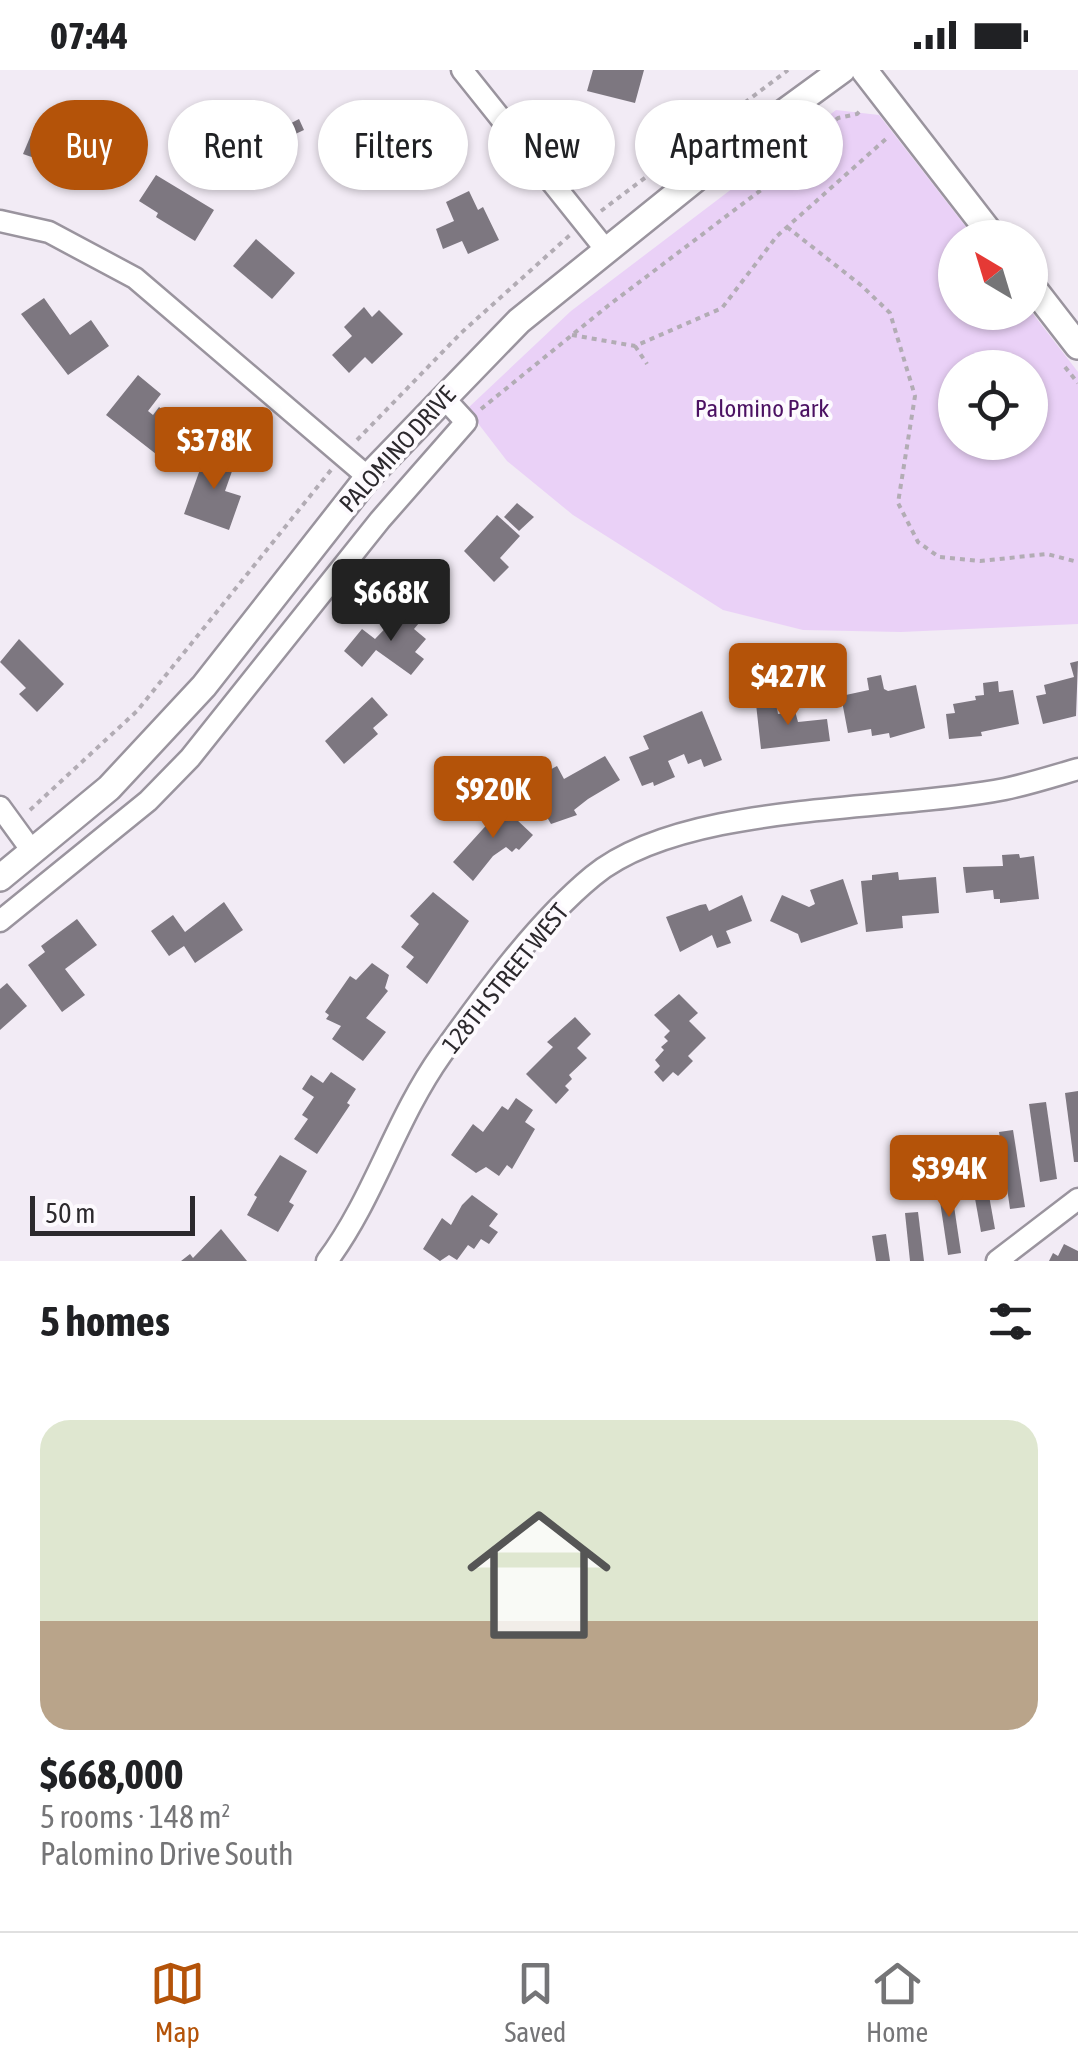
<!DOCTYPE html>
<html lang="en">
<head>
<meta charset="utf-8">
<style>
	body { margin:0; font-family:"Asap Condensed",sans-serif; background:#f2f2f2; color:#202124; height:100vh; display:flex; flex-direction:column; font-size:38px; white-space:nowrap }
	* { box-sizing:border-box; margin:0 }
	p { font-size:32px; color:#757577 }
	.icon { flex:none; width:55px; height:55px; fill:none; stroke:currentColor; stroke-width:2; stroke-linecap:round; stroke-linejoin:round }
	.map { position:relative; height:1191px; overflow:hidden }
	.side { display:flex; flex-direction:column; background:#fff; flex:1 }
	.side>* { flex:none }
	.banner { position:absolute; left:30px; top:30px; width:1020px; height:90px; display:flex; gap:20px }
	.needle { width:65px; rotate:322deg }
	.fabs { position:absolute; left:938px; top:150px; display:grid; gap:20px }
	.fabs a { display:grid; place-items:center; width:110px; height:110px; border-radius:50%; background:#fff; box-shadow:0 2px 8px #0004; font-size:50px }
	.scale { position:absolute; left:30px; bottom:25px; width:165px; box-sizing:border-box; padding-left:10px; border:5px solid #2c292d; border-top:0; font-size:28px; line-height:35px; white-space:nowrap; color:#2c292d; -webkit-text-stroke:8px #fdfafe; paint-order:stroke }
	.price { position:absolute; translate:-50% -85px; padding:0 22px; border-radius:10px; background:#b45309; color:#fff; font-size:32px; line-height:65px; filter:drop-shadow(0 2px 5px #0008) }
	.price::after { content:''; position:absolute; left:50%; top:60px; width:30px; height:22px; margin-left:-15px; background:inherit; clip-path:polygon(0 0,100% 0,50% 100%) }
	.price.active { background:#222; color:#fff }
	ul { padding:0; list-style:none }
	li { display:grid; align-content:center; gap:20px; height:530px; padding:0 40px }
	li span { display:grid; place-items:center; height:310px; border-radius:30px; color:#555 }
	li>.icon { margin-inline-start:auto }
	span .icon { width:180px; height:180px; fill:#fffc; stroke-width:1 }
	li b { font-size:42px }
	h2 { display:flex; justify-content:space-between; align-items:center; height:120px; padding:0 40px; font-size:42px }
	.tag { padding:0 35px; border-radius:45px; background:#fff; box-shadow:0 2px 8px #0004; font-size:35px; line-height:90px }
	.tag.active { background:#b45309; color:#fff }
	.status { display:flex; justify-content:space-between; align-items:center; height:70px; padding:0 50px; background:#fff; direction:ltr }
	.status svg { height:28px; fill:currentColor }
	.tabs { display:flex; justify-content:space-around; align-items:center; height:140px; border-top:2px solid #e0e0e0; background:#fff; font-size:28px; color:#757577 }
	.tabs a { display:grid; justify-items:center; gap:5px }
	.tabs .active { color:#b45309 }
	.map>svg:first-child { display:block }
</style>
</head>
<body>
<div class="status"><b>07:44</b><svg viewBox="0 0 49 12"><path d="M0 12V9h3v3zM5 12V6h3v6zM10 12V3h3v9zM15 12V0h3v12zM26 1h20v11H26zM47 4h2v5h-2z"/></svg></div>
<div class="map">
<svg width="1078" height="1191" viewBox="0 0 1078 1191">
	<rect width="100%" height="100%" fill="#f2ebf5"/>
	<path fill="#ead1f7" fill-rule="evenodd" d="M836,40L879,45L974,167L955,168V242L1030,240L1078,302V554L901,562L803,560L723,540L573,445L507,391L467,339L571,241ZM955,298H1030V372H955Z"/>
	<g fill="#7d7780">
		<polygon points="593,0 644,0 635,33 587,21"/>
		<polygon points="399,30 402,37 410,32 426,60 418,64 435,95 401,112 393,98 399,95 372,45"/>
		<polygon points="299,49 304,60 278,72 274,62"/>
		<polygon points="36,53 100,79 89,107 23,84"/>
		<polygon points="156,105 214,140 195,171 156,147 158,143 139,131"/>
		<polygon points="469,121 478,140 483,137 499,170 468,184 462,171 443,179 436,159 454,151 446,132"/>
		<polygon points="256,169 295,203 272,229 233,196"/>
		<polygon points="44,228 70,265 91,250 109,276 68,305 21,244"/>
		<polygon points="364,237 372,247 379,240 403,264 372,294 365,287 349,303 332,285 352,266 344,257"/>
		<polygon points="138,305 161,324 148,341 153,345 159,337 180,354 156,384 106,345"/>
		<polygon points="207,380 236,390 225,421 241,426 229,460 184,444"/>
		<polygon points="517,433 534,447 519,461 504,447"/>
		<polygon points="497,445 520,466 500,488 509,497 494,512 464,481"/>
		<polygon points="403,540 419,553 414,559 426,569 415,582 424,589 411,605 376,580 362,597 344,581 362,559 375,569"/>
		<polygon points="19,569 64,614 37,642 19,624 26,618 0,592"/>
		<polygon points="1078,591 1076,646 1043,654 1036,626 1046,624 1044,615 1074,607 1070,593"/>
		<polygon points="881,605 884,619 888,621 916,615 925,658 890,668 889,663 872,666 871,659 848,663 841,626 869,620 867,608"/>
		<polygon points="998,611 999,622 1013,620 1019,654 981,662 982,666 949,669 946,644 955,643 953,634 976,630 975,626 984,625 983,613"/>
		<polygon points="372,627 388,645 373,658 378,664 344,694 325,671"/>
		<polygon points="776,631 778,644 795,641 798,652 827,649 830,671 761,679 756,634"/>
		<polygon points="702,641 722,690 704,697 701,689 688,694 684,684 668,691 675,707 654,716 653,712 642,716 629,687 649,679 643,666"/>
		<polygon points="605,686 620,710 588,729 574,740 577,745 551,754 535,727 550,718 542,704 557,696 564,709"/>
		<polygon points="498,732 533,765 519,780 516,778 512,782 506,777 493,786 473,811 453,792 492,749 487,744"/>
		<polygon points="1019,784 1020,788 1034,786 1039,829 1000,833 1000,829 994,829 993,820 966,823 963,797 1003,796 1002,785"/>
		<polygon points="898,802 899,810 936,807 939,843 902,846 903,858 866,862 861,811 872,810 872,805"/>
		<polygon points="843,809 858,854 801,873 798,864 770,851 782,825 809,837 815,834 810,820"/>
		<polygon points="433,822 469,851 427,914 406,897 414,887 401,877 419,854 410,846"/>
		<polygon points="742,825 752,851 726,861 731,873 717,878 712,865 680,882 666,847 700,835 706,834 709,841"/>
		<polygon points="224,832 243,860 195,893 184,876 169,886 151,861 173,845 185,862"/>
		<polygon points="77,849 97,875 65,899 85,925 62,942 28,895 45,882 41,876"/>
		<polygon points="372,893 389,905 385,918 388,921 366,948 386,962 363,991 332,969 341,956 326,949 329,945 325,942 350,906 356,910"/>
		<polygon points="7,913 27,936 0,960 0,919"/>
		<polygon points="679,924 698,943 689,951 706,968 688,986 693,991 678,1006 673,1002 663,1012 654,1002 660,996 655,990 664,980 661,977 668,971 664,967 670,961 654,945"/>
		<polygon points="575,947 591,964 577,978 587,988 569,1005 572,1009 565,1016 569,1020 556,1034 526,1004 553,977 547,972"/>
		<polygon points="331,1002 356,1019 347,1033 350,1035 317,1084 294,1069 308,1049 302,1045 314,1027 302,1019 311,1005 323,1013"/>
		<polygon points="1078,1021 1078,1092 1074,1092 1065,1023"/>
		<polygon points="516,1028 533,1040 525,1052 535,1059 512,1099 507,1095 499,1106 486,1097 476,1103 451,1085 473,1054 483,1062 502,1036 508,1040"/>
		<polygon points="1046,1032 1057,1109 1040,1112 1029,1034"/>
		<polygon points="1013,1060 1025,1137 1010,1139 999,1062"/>
		<polygon points="280,1085 307,1101 289,1132 294,1135 278,1162 247,1145 257,1127 254,1125"/>
		<polygon points="983,1092 995,1159 981,1162 969,1095"/>
		<polygon points="951,1116 961,1183 948,1185 938,1118"/>
		<polygon points="472,1125 498,1144 489,1156 498,1162 489,1174 481,1169 474,1179 468,1175 457,1190 449,1185 440,1191 423,1179 442,1148 451,1155 462,1135"/>
		<polygon points="918,1142 924,1191 910,1191 905,1143"/>
		<polygon points="221,1159 247,1191 181,1191 190,1184 193,1188"/>
		<polygon points="886,1164 890,1191 876,1191 872,1166"/>
		<polygon points="1064,1174 1078,1181 1078,1191 1049,1191 1053,1183 1058,1186"/>
	</g>
	<g fill="none" stroke-linecap="round" stroke-linejoin="round">
		<defs>
			<g id="minor">
				<polyline points="462,0 606,180"/>
				<polyline points="0,151 49,162 135,208 368,407"/>
				<polyline points="0,737 32,781"/>
				<polyline points="0,851 148,731 190,688 380,450 466,352 443,327"/>
				<path d="M327,1191C374,1128 395,1050 441,985C484,925 536,853 593,806C683,732 889,742 1005,719C1029,714 1054,706 1078,699"/>
				<polyline points="997,1191 1078,1129"/>
			</g>
			<g id="tertiary">
				<polyline points="864,0 994,168"/>
				<polyline points="1030,214 1078,276"/>
				<polyline points="0,808 109,718 204,616 368,407 519,251 720,89 842,0"/>
			</g>
		</defs>
		<use href="#minor" stroke="#9a949e" stroke-width="25"/>
		<use href="#tertiary" stroke="#9a949e" stroke-width="30"/>
		<g stroke="#b2acb4" stroke-width="4" stroke-dasharray="5 5" stroke-linecap="butt">
			<polyline points="601,141 788,0"/>
			<polyline points="787,157 862,216 890,243 915,326 898,433 918,472 939,487 980,491 1047,484 1078,492"/>
			<polyline points="572,265 635,276 722,238 777,166 887,68"/>
			<polyline points="635,276 647,294"/>
			<polyline points="1065,297 1078,313"/>
			<polyline points="481,339 609,235 790,98 802,76 838,48 857,44 862,39"/>
			<polyline points="357,370 461,263 570,165"/>
			<polyline points="30,740 137,641 331,400"/>
		</g>
		<use href="#minor" stroke="#fff" stroke-width="20"/>
		<use href="#tertiary" stroke="#fff" stroke-width="25"/>
	</g>
	<g text-anchor="middle" stroke-width="8" stroke-linejoin="round" paint-order="stroke">
		<g font-size="25" fill="#4b1162" stroke="#fdfafe">
			<text x="762" y="347">Palomino Park</text>
		</g>
		<g font-size="25" fill="#2c292d" stroke="#fdfafe">
			<text transform="translate(397 379) rotate(-48)" y="9">PALOMINO DRIVE</text>
			<text transform="translate(505 908) rotate(-51)" y="9">128TH STREET WEST</text>
		</g>
	</g>
</svg>
<div class="fabs">
<a><svg class="needle" viewBox="-14 -14 28 28"><path d="M0-13l5 13h-10z" fill="#e53935"/><path d="M0 13l5-13h-10z" fill="#757577"/></svg></a>
<a><svg class="icon" aria-label="locate" viewBox="0 0 24 24"><circle cx="12" cy="12" r="6"/><path d="M12 2v4M12 18v4M2 12h4M18 12h4"/></svg></a>
</div>
<div class="scale">50 m</div>
<b class="price" style="left:214px;top:422px">$378K</b>
<b class="price active" style="left:391px;top:574px">$668K</b>
<b class="price" style="left:788px;top:658px">$427K</b>
<b class="price" style="left:493px;top:771px">$920K</b>
<b class="price" style="left:949px;top:1150px">$394K</b>
<div class="banner">
<a class="tag active">Buy</a>
<a class="tag">Rent</a>
<a class="tag">Filters</a>
<a class="tag">New</a>
<a class="tag">Apartment</a>
</div>
</div>
<section class="side">
<h2>5 homes<svg class="icon" aria-label="filters" viewBox="0 0 24 24"><path d="M4 7h16M4 17h16"/><circle cx="9" cy="7" r="2"/><circle cx="15" cy="17" r="2"/></svg></h2>
<ul>
<li><span style="background:linear-gradient(#dfe7d0 65%,#b9a48a 0)"><svg class="icon" aria-label="home" viewBox="0 0 24 24"><path d="M3 11l9-7 9 7M6 9v11h12V9"/></svg></span><div><b>$668,000</b><p>5 rooms · 148 m²</p><p>Palomino Drive South</p></div></li>
</ul>
</section>
<nav class="tabs">
<a class="active"><svg class="icon" aria-label="map" viewBox="0 0 24 24"><path d="M3 6l6-2 6 2 6-2v14l-6 2-6-2-6 2zM9 4v14M15 6v14"/></svg>Map</a>
<a><svg class="icon" aria-label="saved" viewBox="0 0 24 24"><path d="M7 4h10v16l-5-4-5 4z"/></svg>Saved</a>
<a><svg class="icon" aria-label="home" viewBox="0 0 24 24"><path d="M3 11l9-7 9 7M6 9v11h12V9"/></svg>Home</a>
</nav>
</body>
</html>
